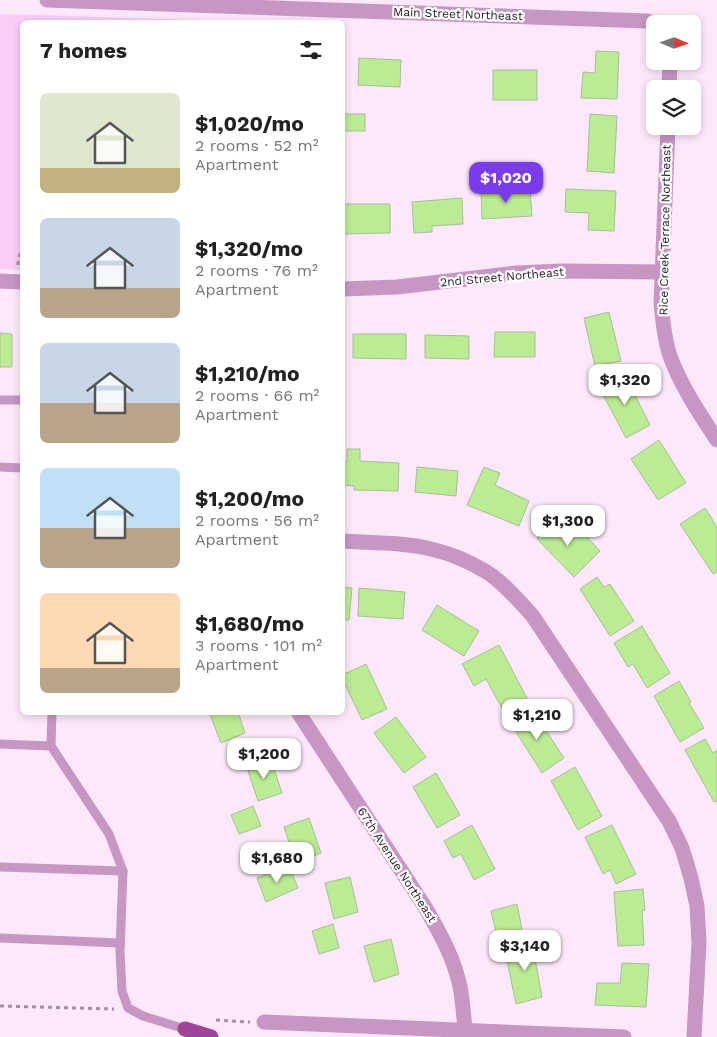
<!DOCTYPE html>
<html lang="en">
<head>
<meta charset="utf-8">
<style>
	body { margin:0; font-family:"Work Sans",sans-serif; background:#f6f6f6; color:#222; height:100vh; display:flex; flex-direction:column; font-size:19px; white-space:nowrap }
	* { box-sizing:border-box; margin:0 }
	p { font-size:16px; color:#767676 }
	.icon { flex:none; width:28px; height:28px; fill:none; stroke:currentColor; stroke-width:2; stroke-linecap:round; stroke-linejoin:round }
	.map { position:relative; flex:1; overflow:hidden }
	.panel { position:absolute; left:20px; top:20px; width:325px; height:695px; display:flex; flex-direction:column; background:#fff; border-radius:8px; box-shadow:0 2px 8px #0003 }
	.panel>* { flex:none }
	.needle { width:32px; rotate:92deg }
	.tools { position:absolute; left:646px; top:15px; display:grid; gap:10px }
	.tools a { display:grid; place-items:center; width:55px; height:55px; border-radius:8px; background:#fff; box-shadow:0 2px 8px #0003; font-size:25px }
	.price { position:absolute; translate:-50% -42px; padding:0 11px; border-radius:10px; background:#fff; color:#222; font-size:16px; line-height:32px; filter:drop-shadow(0 1px 2px #0008) }
	.price::after { content:''; position:absolute; left:50%; top:30px; width:15px; height:11px; margin-left:-8px; background:inherit; clip-path:polygon(0 0,100% 0,50% 100%) }
	.price.active { background:#7c3aed; color:#fff }
	ul { padding:0; list-style:none }
	li { display:flex; align-items:center; gap:15px; height:125px; padding:0 20px }
	li span { display:grid; place-items:center; flex:none; width:140px; height:100px; border-radius:8px; color:#555 }
	li>.icon { margin-inline-start:auto }
	span .icon { width:60px; height:60px; fill:#fffc; stroke-width:1 }
	li b { font-size:21px }
	h2 { display:flex; justify-content:space-between; align-items:center; height:60px; padding:0 20px; font-size:21px }
	.map>svg:first-child { display:block }
</style>
</head>
<body>
<div class="map">
<svg width="717" height="1037" viewBox="0 0 717 1037">
	<rect width="100%" height="100%" fill="#fce8fa"/>
	<polygon fill="#facdf6" points="0,14 198,20 198,22 22,22 22,270 0,269"/>
	<g fill="#baec92" stroke="#abbaa0">
		<polygon points="596,51 619,52 617,99 581,98 583,72 595,73"/>
		<polygon points="359,58 401,60 400,87 358,85"/>
		<rect x="493" y="70" width="44" height="30"/>
		<rect x="342" y="114" width="23" height="17"/>
		<polygon points="590,114 617,116 614,173 587,171"/>
		<polygon points="530,189 532,216 482,219 481,191"/>
		<polygon points="566,189 616,191 614,231 588,230 589,213 565,212"/>
		<polygon points="462,198 463,224 432,226 432,232 414,233 412,202"/>
		<polygon points="342,204 390,204 390,233 342,234"/>
		<polygon points="609,312 621,361 595,366 584,318"/>
		<polygon points="495,332 535,332 535,357 494,357"/>
		<polygon points="0,333 12,334 12,367 0,367"/>
		<polygon points="353,334 406,334 406,359 353,358"/>
		<polygon points="425,335 469,336 469,359 425,358"/>
		<polygon points="624,373 650,425 626,438 599,387"/>
		<polygon points="659,440 686,483 658,500 631,459"/>
		<polygon points="347,449 360,449 360,461 399,463 398,491 354,490 354,486 342,485 342,461 347,461"/>
		<polygon points="417,467 458,471 456,496 415,492"/>
		<polygon points="484,467 500,473 495,485 529,501 519,526 467,505"/>
		<polygon points="705,508 717,527 717,572 713,574 680,524"/>
		<polygon points="551,518 566,536 576,525 600,551 574,577 537,539"/>
		<polygon points="597,577 604,587 610,584 634,621 610,636 580,589"/>
		<polygon points="342,587 352,588 349,620 342,620"/>
		<polygon points="359,588 405,592 403,619 358,616"/>
		<polygon points="437,605 479,631 464,656 422,630"/>
		<polygon points="642,626 670,673 647,688 633,664 628,667 614,643"/>
		<polygon points="499,645 528,700 504,712 486,679 474,686 462,664"/>
		<polygon points="366,664 387,709 362,720 342,678 342,675"/>
		<polygon points="679,681 691,702 689,703 704,728 680,742 654,696"/>
		<polygon points="532,709 564,758 542,773 511,724"/>
		<polygon points="209,712 238,712 245,733 221,743"/>
		<polygon points="396,717 426,757 404,773 374,733"/>
		<polygon points="705,739 713,753 717,750 717,801 714,802 685,750"/>
		<polygon points="271,760 282,793 258,801 247,768"/>
		<polygon points="575,767 602,816 578,830 551,781"/>
		<polygon points="436,773 460,815 437,828 413,787"/>
		<polygon points="253,806 261,826 239,834 231,815"/>
		<polygon points="309,818 321,853 288,865 282,848 290,845 284,827"/>
		<polygon points="472,825 495,869 474,880 461,854 453,858 444,841"/>
		<polygon points="612,825 636,874 616,884 610,870 603,874 585,837"/>
		<polygon points="289,866 298,888 266,902 257,878"/>
		<polygon points="350,877 358,912 334,919 325,883"/>
		<polygon points="643,889 645,910 642,911 644,945 618,946 614,892"/>
		<polygon points="517,904 523,934 498,940 491,911"/>
		<polygon points="333,924 339,948 319,954 312,931"/>
		<polygon points="391,939 399,974 374,982 364,946"/>
		<polygon points="541,943 543,957 535,959 542,997 516,1004 505,951"/>
		<polygon points="622,963 649,964 646,1007 595,1005 597,983 620,983"/>
	</g>
	<g fill="none" stroke-linecap="round" stroke-linejoin="round">
		<g stroke="#9f909d" stroke-width="3" stroke-dasharray="4 4" stroke-linecap="butt">
			<path d="M18,265C18,260 19,255 22,252"/>
			<polyline points="0,1006 114,1009"/>
			<polyline points="216,1020 250,1022"/>
		</g>
		<g stroke="#c796c3" stroke-width="9">
			<polyline points="0,400 22,400"/>
			<polyline points="0,467 22,468"/>
			<polyline points="52,712 51,746 109,834 123,871 120,951 122,991 128,1008 143,1016 185,1029"/>
			<polyline points="0,744 51,746"/>
			<polyline points="0,867 123,871"/>
			<polyline points="0,938 120,943"/>
		</g>
		<g stroke="#c796c3" stroke-width="15">
			<polyline points="47,0 647,21 658,24"/>
			<polyline points="669,89 670,61"/>
			<path d="M668,126L661,303C663,321 664,339 670,356C681,386 699,413 717,440"/>
			<polyline points="0,281 22,282"/>
			<polyline points="342,289 397,287 517,273 562,271 662,272"/>
			<path d="M342,541C372,543 402,542 431,549C449,553 468,561 485,571C502,581 519,601 532,615L669,821L682,848L691,878L697,906L699,942L694,1037"/>
			<path d="M298,712L425,907C440,933 456,961 461,992C463,1005 464,1018 465,1031"/>
			<polyline points="264,1022 624,1037"/>
		</g>
		<polyline stroke="#9e449a" stroke-width="15" points="185,1029 211,1037"/>
	</g>
	<g text-anchor="middle" stroke-width="4.5" stroke-linejoin="round" paint-order="stroke">
		<g font-size="12" fill="#221a21" stroke="#fff">
			<text transform="translate(458 14) rotate(2)" y="4">Main Street Northeast</text>
			<text transform="translate(665 230) rotate(-89)" y="4">Rice Creek Terrace Northeast</text>
			<text transform="translate(502 277) rotate(-5)" y="4">2nd Street Northeast</text>
			<text transform="translate(397 865) rotate(57)" y="4">67th Avenue Northeast</text>
		</g>
	</g>
</svg>
<div class="tools">
<a><svg class="needle" viewBox="-14 -14 28 28"><path d="M0-13l5 13h-10z" fill="#e53935"/><path d="M0 13l5-13h-10z" fill="#767676"/></svg></a>
<a><svg class="icon" aria-label="layers" viewBox="0 0 24 24"><path d="M12 4l9 5-9 5-9-5zM3 14l9 5 9-5"/></svg></a>
</div>
<b class="price active" style="left:506px;top:204px">$1,020</b>
<b class="price" style="left:625px;top:406px">$1,320</b>
<b class="price" style="left:568px;top:547px">$1,300</b>
<b class="price" style="left:537px;top:741px">$1,210</b>
<b class="price" style="left:264px;top:780px">$1,200</b>
<b class="price" style="left:277px;top:884px">$1,680</b>
<b class="price" style="left:525px;top:972px">$3,140</b>
<section class="panel">
<h2>7 homes<svg class="icon" aria-label="filters" viewBox="0 0 24 24"><path d="M4 7h16M4 17h16"/><circle cx="9" cy="7" r="2"/><circle cx="15" cy="17" r="2"/></svg></h2>
<ul>
<li><span style="background:linear-gradient(#dfe7d0 75%,#c2b280 0)"><svg class="icon" aria-label="home" viewBox="0 0 24 24"><path d="M3 11l9-7 9 7M6 9v11h12V9"/></svg></span><div><b>$1,020/mo</b><p>2 rooms · 52 m²</p><p>Apartment</p></div></li>
<li><span style="background:linear-gradient(#c9d6e8 70%,#b9a48a 0)"><svg class="icon" aria-label="home" viewBox="0 0 24 24"><path d="M3 11l9-7 9 7M6 9v11h12V9"/></svg></span><div><b>$1,320/mo</b><p>2 rooms · 76 m²</p><p>Apartment</p></div></li>
<li><span style="background:linear-gradient(#c9d6e8 60%,#b9a48a 0)"><svg class="icon" aria-label="home" viewBox="0 0 24 24"><path d="M3 11l9-7 9 7M6 9v11h12V9"/></svg></span><div><b>$1,210/mo</b><p>2 rooms · 66 m²</p><p>Apartment</p></div></li>
<li><span style="background:linear-gradient(#bfe0f5 60%,#b9a48a 0)"><svg class="icon" aria-label="home" viewBox="0 0 24 24"><path d="M3 11l9-7 9 7M6 9v11h12V9"/></svg></span><div><b>$1,200/mo</b><p>2 rooms · 56 m²</p><p>Apartment</p></div></li>
<li><span style="background:linear-gradient(#ffd9b3 75%,#b9a48a 0)"><svg class="icon" aria-label="home" viewBox="0 0 24 24"><path d="M3 11l9-7 9 7M6 9v11h12V9"/></svg></span><div><b>$1,680/mo</b><p>3 rooms · 101 m²</p><p>Apartment</p></div></li>
</ul>
</section>
</div>
</body>
</html>
